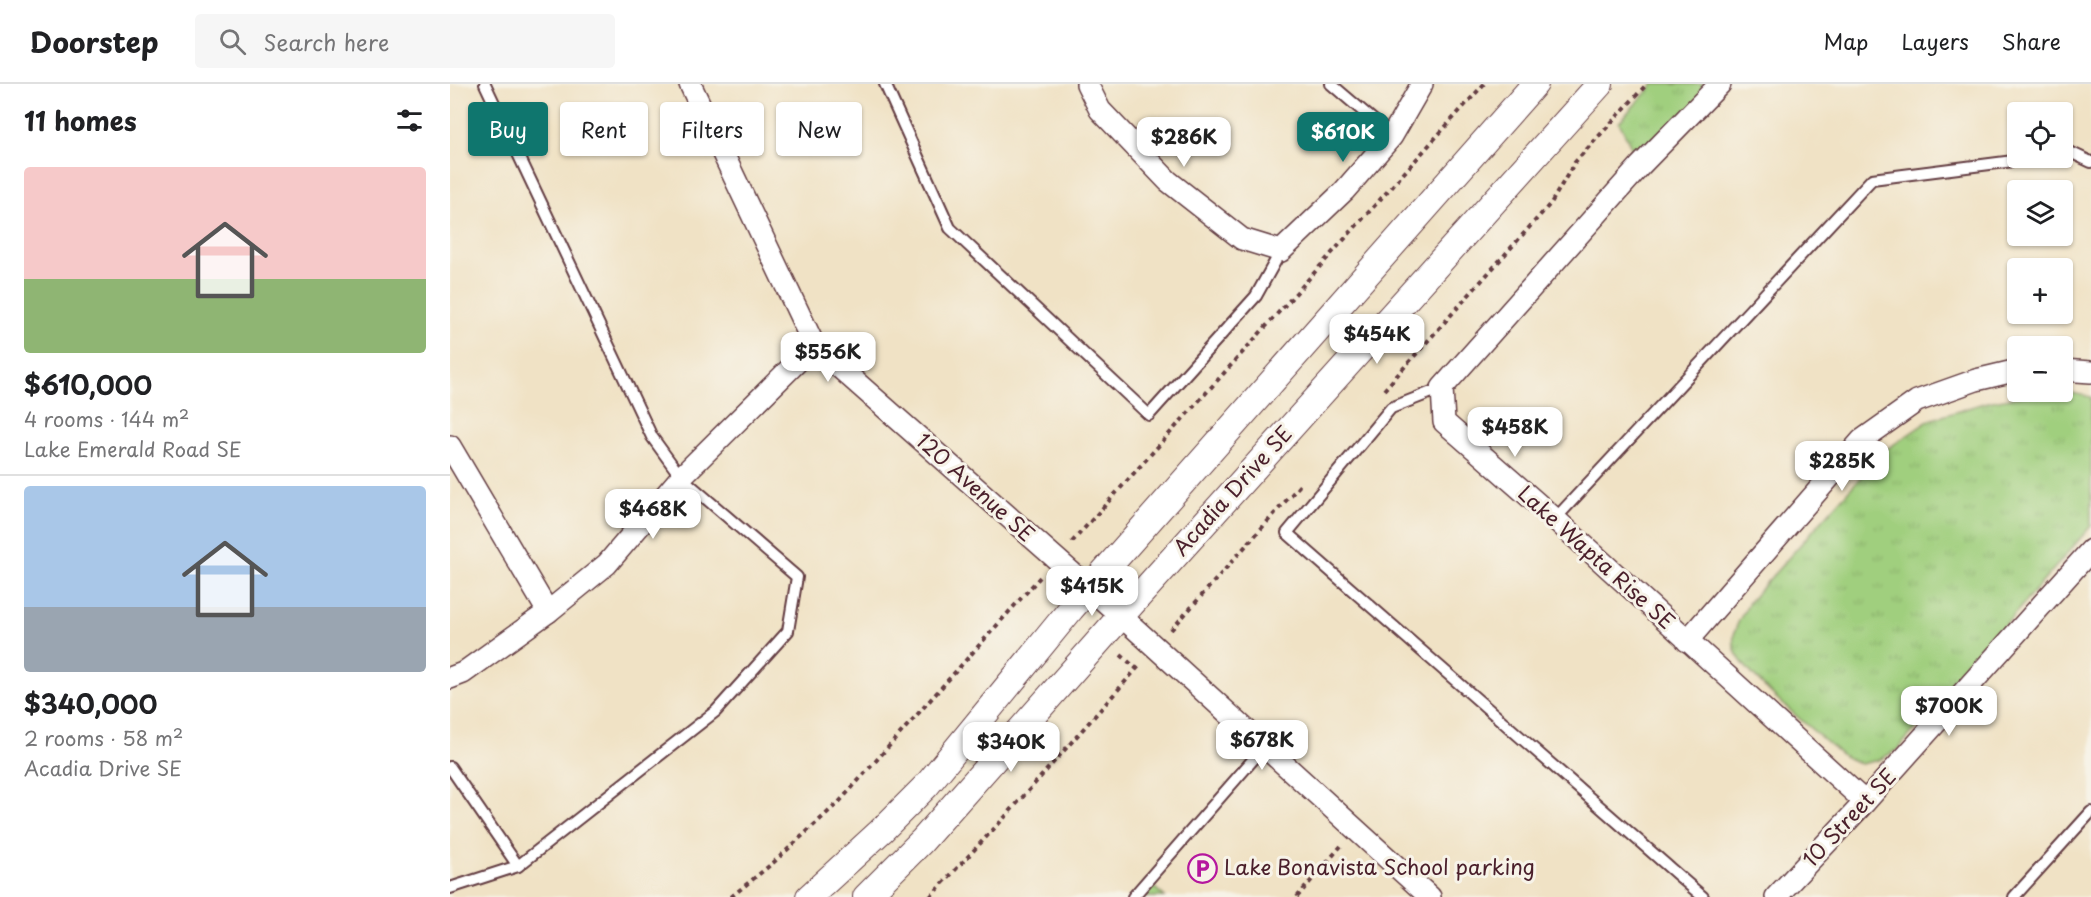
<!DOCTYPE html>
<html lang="en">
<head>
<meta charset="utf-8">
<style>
	body { margin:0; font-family:"Playpen Sans",sans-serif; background:#f6f6f6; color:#202124; height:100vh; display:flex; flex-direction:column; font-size:22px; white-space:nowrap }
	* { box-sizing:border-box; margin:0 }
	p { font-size:20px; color:#757577 }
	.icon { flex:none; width:33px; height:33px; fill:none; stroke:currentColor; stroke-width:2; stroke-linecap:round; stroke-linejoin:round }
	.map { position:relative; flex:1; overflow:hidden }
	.sheet { display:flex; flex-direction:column; background:#fff; width:450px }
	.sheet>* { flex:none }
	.top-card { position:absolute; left:18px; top:18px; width:570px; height:54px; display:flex; gap:12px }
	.buttons { position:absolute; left:1557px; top:18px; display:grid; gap:12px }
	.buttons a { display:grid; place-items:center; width:66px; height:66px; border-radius:6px; background:#fff; box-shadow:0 2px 4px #0004; font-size:30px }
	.price { position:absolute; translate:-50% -51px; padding:0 14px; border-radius:12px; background:#fff; color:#222; font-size:20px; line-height:39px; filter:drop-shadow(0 2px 3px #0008) }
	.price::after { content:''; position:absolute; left:50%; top:36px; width:18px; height:14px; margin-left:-9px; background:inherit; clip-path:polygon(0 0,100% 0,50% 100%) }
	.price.active { background:#0f766e; color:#fff }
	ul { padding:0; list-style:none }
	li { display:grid; align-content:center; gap:12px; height:318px; padding:0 24px }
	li+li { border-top:2px solid #e0e0e0 }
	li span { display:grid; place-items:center; height:186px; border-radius:6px; color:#555 }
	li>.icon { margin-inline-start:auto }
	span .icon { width:108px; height:108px; fill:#fffc; stroke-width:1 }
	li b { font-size:26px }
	h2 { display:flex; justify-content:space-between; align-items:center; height:72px; padding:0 24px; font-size:26px }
	.chip { padding:0 21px; border-radius:6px; background:#fff; box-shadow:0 2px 4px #0004; font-size:21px; line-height:54px }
	.chip.active { background:#0f766e; color:#fff }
	header { display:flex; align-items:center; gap:36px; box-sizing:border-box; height:84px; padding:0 30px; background:#fff; border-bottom:2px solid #e0e0e0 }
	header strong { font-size:28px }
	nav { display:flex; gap:33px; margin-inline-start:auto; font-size:21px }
	.search { width:420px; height:54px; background:#f6f6f6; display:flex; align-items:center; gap:15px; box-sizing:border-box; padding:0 21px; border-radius:6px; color:#757577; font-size:22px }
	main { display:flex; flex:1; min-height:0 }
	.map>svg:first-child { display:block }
</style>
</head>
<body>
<header>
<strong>Doorstep</strong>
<div class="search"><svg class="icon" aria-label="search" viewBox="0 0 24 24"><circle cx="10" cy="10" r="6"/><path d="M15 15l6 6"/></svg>Search here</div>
<nav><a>Map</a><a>Layers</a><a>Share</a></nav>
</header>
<main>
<section class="sheet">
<h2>11 homes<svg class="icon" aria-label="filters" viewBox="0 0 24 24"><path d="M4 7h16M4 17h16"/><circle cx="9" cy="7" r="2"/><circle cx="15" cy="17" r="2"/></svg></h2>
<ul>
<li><span style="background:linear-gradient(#f6c9c9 60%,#8fb573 0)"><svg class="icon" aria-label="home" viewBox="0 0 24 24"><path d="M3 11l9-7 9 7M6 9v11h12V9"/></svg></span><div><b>$610,000</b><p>4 rooms · 144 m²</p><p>Lake Emerald Road SE</p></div></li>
<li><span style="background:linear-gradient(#a9c7e8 65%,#9aa5b1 0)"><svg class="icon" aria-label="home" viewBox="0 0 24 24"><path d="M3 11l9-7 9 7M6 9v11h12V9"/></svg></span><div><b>$340,000</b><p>2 rooms · 58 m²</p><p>Acadia Drive SE</p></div></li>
</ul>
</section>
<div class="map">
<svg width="1641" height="813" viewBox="0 0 1641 813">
	<defs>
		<pattern id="grass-tufts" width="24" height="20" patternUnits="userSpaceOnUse" patternTransform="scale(1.5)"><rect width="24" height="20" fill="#a0cf7e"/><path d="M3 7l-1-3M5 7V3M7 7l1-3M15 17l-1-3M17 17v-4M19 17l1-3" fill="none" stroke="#8bb16d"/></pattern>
	</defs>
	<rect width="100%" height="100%" fill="#f7f3e8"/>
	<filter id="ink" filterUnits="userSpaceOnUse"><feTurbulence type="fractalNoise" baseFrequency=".0167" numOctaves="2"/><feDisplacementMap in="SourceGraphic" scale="12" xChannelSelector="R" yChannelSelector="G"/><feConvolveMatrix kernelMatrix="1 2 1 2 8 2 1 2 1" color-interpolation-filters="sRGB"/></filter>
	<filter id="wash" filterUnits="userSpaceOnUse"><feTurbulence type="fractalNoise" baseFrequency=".008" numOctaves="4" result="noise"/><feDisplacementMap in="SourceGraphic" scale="24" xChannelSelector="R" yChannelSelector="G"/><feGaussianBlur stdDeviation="1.35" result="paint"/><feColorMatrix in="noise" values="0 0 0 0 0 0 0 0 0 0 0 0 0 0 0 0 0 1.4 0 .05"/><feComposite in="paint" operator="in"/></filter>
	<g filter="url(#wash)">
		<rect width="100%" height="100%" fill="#f0e2c5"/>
		<g fill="url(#grass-tufts)" stroke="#757754" stroke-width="1.5">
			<polygon points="1204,0 1270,0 1190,82 1169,38"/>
			<path d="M1613,307L1641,313V442L1447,666L1429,676L1411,680L1393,672C1371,653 1292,589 1285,566C1279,549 1292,532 1299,518L1434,367L1480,336L1537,318L1596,308Z"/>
			<polygon points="697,797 715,813 683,813"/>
		</g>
	</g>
	<g filter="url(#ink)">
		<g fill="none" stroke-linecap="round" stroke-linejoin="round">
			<defs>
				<g id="service">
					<polyline points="435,0 500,144 699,331 806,212 831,167"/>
					<polyline points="881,0 942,52"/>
					<polyline points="1612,70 1622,69 1641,78"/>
					<polyline points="992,304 941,324 837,449 1253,813"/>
					<polyline points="1105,435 1422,95 1587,74"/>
					<polyline points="0,683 68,782"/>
					<polyline points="0,804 68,782 266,627 338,547 347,493 231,393 202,353 35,0"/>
					<polyline points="683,813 814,663"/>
					<polyline points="1564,813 1641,728"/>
				</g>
				<g id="minor">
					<polyline points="240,0 364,261 671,532 980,813"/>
					<polyline points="637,0 650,26 718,97 792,155 831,167 894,107 942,52 972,0"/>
					<polyline points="1270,0 1190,82 992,304 994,338 1105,435 1415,718"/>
					<polyline points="1612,286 1641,288"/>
					<polyline points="0,362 98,528"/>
					<polyline points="1237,557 1412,356 1467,317 1526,296 1568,286"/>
					<polyline points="0,594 13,589 98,528 157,480 231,393 364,261"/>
					<polyline points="1326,813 1415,718 1641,466"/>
				</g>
				<g id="tertiary">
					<polyline points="359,813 431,747 477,701 621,525 1085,0"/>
					<polyline points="416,813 472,757 671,532 1150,0"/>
				</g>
			</defs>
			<use href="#service" stroke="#633c42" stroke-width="14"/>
			<use href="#minor" stroke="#633c42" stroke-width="24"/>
			<use href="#tertiary" stroke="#633c42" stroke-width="28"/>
			<g stroke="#633c42" stroke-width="4" stroke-dasharray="4.5 4.5" stroke-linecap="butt">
				<polyline points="934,306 1101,119 1125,78 1197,0"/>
				<polyline points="622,458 1034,0"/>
				<polyline points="721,546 850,401"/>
				<polyline points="671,571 687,585"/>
				<polyline points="281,813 324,778 390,717 591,492"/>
				<polyline points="480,813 555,733 690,581"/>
				<polyline points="847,813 891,762"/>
			</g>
			<use href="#service" stroke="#fff" stroke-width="10"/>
			<use href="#minor" stroke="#fff" stroke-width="21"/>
			<use href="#tertiary" stroke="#fff" stroke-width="26"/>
		</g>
	</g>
	<defs>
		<symbol id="parking-ring" viewBox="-11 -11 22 22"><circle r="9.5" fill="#f7f3e8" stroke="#b5179e" stroke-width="1.5"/><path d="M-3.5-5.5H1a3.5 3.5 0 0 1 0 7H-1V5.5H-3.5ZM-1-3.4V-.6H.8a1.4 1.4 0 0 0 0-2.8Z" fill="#b5179e"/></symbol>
	</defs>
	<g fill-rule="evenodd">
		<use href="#parking-ring" x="736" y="768" width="33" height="33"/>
	</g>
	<g text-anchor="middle" stroke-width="6" stroke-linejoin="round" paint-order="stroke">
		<g font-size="21" fill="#4a1f2b" stroke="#f7f3e8">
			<text transform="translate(525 404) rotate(42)" y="7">120 Avenue SE</text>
			<text transform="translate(783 407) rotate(-48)" y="7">Acadia Drive SE</text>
			<text transform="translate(1146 474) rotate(42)" y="7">Lake Wapta Rise SE</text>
			<text transform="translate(1400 734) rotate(-47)" y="7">10 Street SE</text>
		</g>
		<g font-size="21" fill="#4a1f2b" stroke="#f7f3e8" text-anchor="start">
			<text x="774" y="791">Lake Bonavista School parking</text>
		</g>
	</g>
</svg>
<div class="buttons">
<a><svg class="icon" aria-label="locate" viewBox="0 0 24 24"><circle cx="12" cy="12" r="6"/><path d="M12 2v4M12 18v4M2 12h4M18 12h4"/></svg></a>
<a><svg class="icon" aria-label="layers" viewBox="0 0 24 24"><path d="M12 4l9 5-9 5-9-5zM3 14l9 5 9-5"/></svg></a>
<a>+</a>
<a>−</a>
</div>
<b class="price active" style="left:893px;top:79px">$610K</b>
<b class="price" style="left:734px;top:84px">$286K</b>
<b class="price" style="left:927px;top:281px">$454K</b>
<b class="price" style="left:378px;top:299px">$556K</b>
<b class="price" style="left:1065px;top:374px">$458K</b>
<b class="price" style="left:1392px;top:408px">$285K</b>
<b class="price" style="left:203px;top:456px">$468K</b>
<b class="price" style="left:642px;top:533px">$415K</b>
<b class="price" style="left:1499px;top:653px">$700K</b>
<b class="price" style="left:812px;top:687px">$678K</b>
<b class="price" style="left:561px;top:689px">$340K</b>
<div class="top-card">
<a class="chip active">Buy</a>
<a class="chip">Rent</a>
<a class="chip">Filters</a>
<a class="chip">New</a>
</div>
</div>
</main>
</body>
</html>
